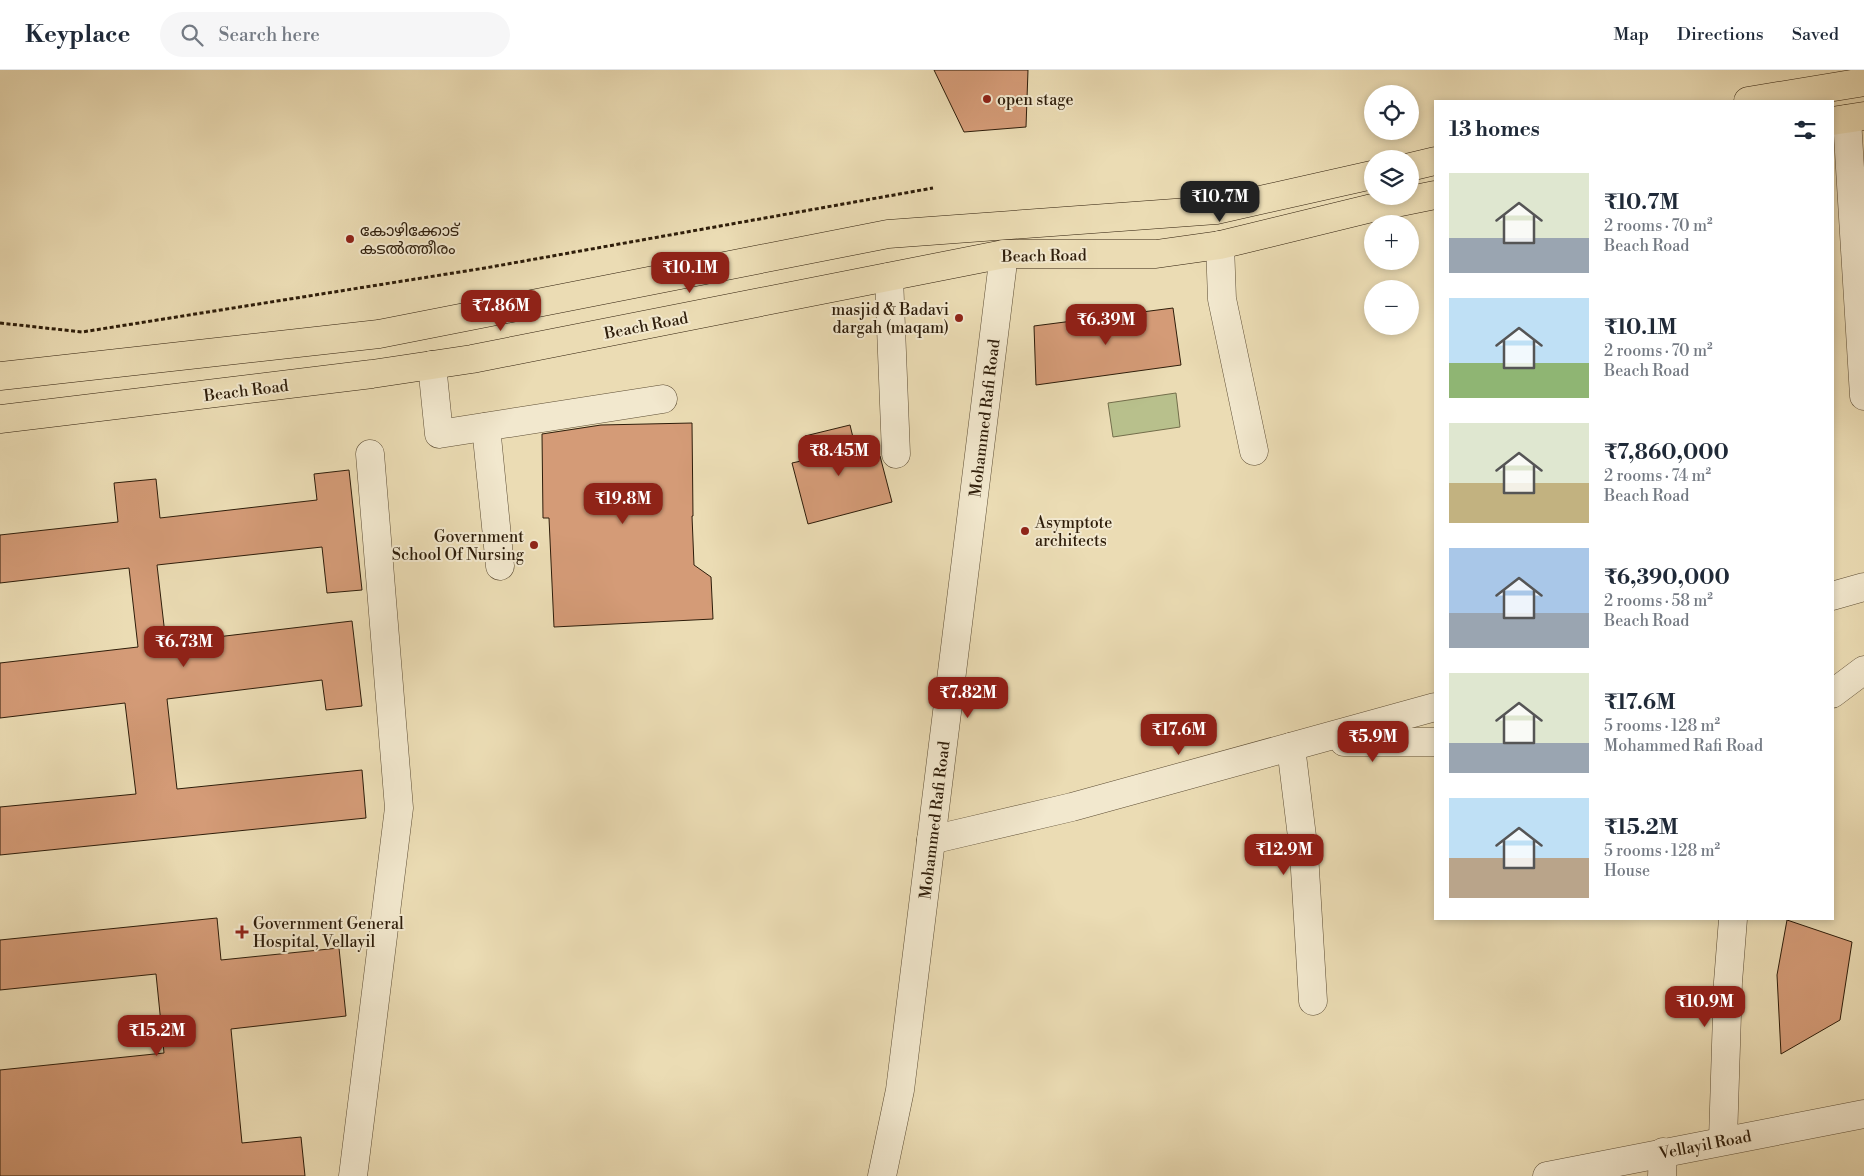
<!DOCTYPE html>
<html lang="en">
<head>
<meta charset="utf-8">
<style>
	body { margin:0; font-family:"Libre Bodoni","Noto Sans Malayalam",serif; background:#f6f6f7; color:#1f2937; height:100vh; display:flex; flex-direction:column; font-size:19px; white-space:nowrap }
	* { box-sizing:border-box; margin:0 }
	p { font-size:16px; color:#747a83 }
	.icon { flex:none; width:28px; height:28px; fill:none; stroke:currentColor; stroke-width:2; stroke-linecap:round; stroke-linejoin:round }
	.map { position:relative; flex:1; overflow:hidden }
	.panel { position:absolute; left:1434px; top:30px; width:400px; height:820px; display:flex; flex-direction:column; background:#fff; border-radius:0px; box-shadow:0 2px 8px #0003 }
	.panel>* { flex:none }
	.controls { position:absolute; left:1364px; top:15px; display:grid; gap:10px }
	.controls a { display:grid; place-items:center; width:55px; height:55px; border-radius:50%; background:#fff; box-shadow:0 2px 8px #0003; font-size:25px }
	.price { position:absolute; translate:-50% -42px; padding:0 11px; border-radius:10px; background:#8f2418; color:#fff; font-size:16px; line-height:32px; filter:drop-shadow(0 1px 2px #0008) }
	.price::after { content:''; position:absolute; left:50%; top:30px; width:15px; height:11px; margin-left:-8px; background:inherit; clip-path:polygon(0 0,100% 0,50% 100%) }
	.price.on { background:#222; color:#fff }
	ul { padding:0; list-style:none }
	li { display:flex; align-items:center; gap:15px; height:125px; padding:0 15px }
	li span { display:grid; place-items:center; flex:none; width:140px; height:100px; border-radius:0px; color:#555 }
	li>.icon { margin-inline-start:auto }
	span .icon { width:60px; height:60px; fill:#fffc; stroke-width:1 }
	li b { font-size:21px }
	h2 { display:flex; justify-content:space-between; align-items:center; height:60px; padding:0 15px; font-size:21px }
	header { display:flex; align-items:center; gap:30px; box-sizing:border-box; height:70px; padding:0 25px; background:#fff; border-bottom:1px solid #e0e1e3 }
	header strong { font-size:24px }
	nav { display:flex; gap:28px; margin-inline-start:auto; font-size:18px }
	.search { width:350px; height:45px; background:#f6f6f7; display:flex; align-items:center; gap:12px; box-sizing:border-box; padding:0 18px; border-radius:28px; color:#747a83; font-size:19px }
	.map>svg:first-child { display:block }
</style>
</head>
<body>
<header>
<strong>Keyplace</strong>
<div class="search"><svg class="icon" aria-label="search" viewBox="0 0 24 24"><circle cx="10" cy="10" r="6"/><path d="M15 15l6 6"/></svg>Search here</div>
<nav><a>Map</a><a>Directions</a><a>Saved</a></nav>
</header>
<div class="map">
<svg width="1864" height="1106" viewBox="0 0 1864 1106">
	<rect width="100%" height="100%" fill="#ebdcb4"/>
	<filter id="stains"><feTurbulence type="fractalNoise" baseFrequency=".004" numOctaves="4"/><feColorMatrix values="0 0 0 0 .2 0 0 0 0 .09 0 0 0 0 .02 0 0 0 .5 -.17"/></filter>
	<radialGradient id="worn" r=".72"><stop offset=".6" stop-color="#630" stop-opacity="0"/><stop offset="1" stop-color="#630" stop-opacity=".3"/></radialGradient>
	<polygon fill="#b8c08c" stroke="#736e4b" points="1176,323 1180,357 1113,367 1108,333"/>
	<g fill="#d49b77" stroke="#2e1d0a">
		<polygon points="934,0 1028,0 1026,57 964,62"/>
		<polygon points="1173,238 1181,295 1036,315 1034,256"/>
		<polygon points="692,353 693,446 692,446 694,495 711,507 713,549 554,557 549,448 543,448 542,364 601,355"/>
		<polygon points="850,355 857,384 880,386 892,432 808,454 792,393 810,389 805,366"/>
		<polygon points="349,400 362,520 327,523 322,477 157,495 166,573 352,551 362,636 326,640 322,610 167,629 177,719 362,700 366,748 0,785 0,737 136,724 125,633 0,648 0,593 138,577 129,498 0,513 0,465 118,452 114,413 156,409 160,448 317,430 314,404"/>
		<polygon points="217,848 221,890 339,878 346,946 231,959 242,1073 301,1067 305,1106 0,1106 0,1000 164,983 156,904 0,920 0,870"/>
		<polygon points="1787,850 1852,872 1840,950 1781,984 1777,905"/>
	</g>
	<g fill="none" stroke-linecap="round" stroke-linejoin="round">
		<defs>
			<g id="minor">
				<polyline points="1847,49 1864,326"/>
				<polyline points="1220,175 1222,229 1254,381"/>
				<polyline points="889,207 896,384"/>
				<polyline points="432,295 439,364 663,329"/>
				<polyline points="486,357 500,496"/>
				<polyline points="1832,526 1864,517"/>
				<polyline points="1832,624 1864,600"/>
				<polyline points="1344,672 1435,672"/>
				<polyline points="1291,677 1304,783 1313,931"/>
				<polyline points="931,770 1072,737 1435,637"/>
				<polyline points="1723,1070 1728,912 1733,849"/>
				<polyline points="353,1106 399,738 370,384"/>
				<polyline points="882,1106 900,1020 1004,184"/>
				<polyline points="1547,1106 1864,1044"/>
				<polyline points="1662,1106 1663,1082"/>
			</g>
			<g id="major">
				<polyline points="1748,31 1864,12"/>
				<polyline points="1832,51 1864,46"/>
				<polyline points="1410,97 1435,91"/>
				<polyline points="0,306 379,264 888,164 1216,140 1372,105"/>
				<polyline points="0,349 372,304 472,289 1004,184 1156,184 1220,175 1376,137 1435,125"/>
			</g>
		</defs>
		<use href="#minor" stroke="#5d4d34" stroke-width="29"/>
		<use href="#major" stroke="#2e1d0a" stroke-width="29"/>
		<polyline stroke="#2e1d0a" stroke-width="3" stroke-dasharray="4 2.5" stroke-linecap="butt" points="0,253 82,262 485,198 933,118"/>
		<use href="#minor" stroke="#f2e8ce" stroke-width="28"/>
		<use href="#major" stroke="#ebdcb4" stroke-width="28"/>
	</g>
	<g fill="#8f2418" stroke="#f2e8ce" stroke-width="2">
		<circle cx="987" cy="29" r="5"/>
		<circle cx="350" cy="169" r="5"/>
		<circle cx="959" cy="248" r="5"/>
		<circle cx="1025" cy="461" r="5"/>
		<circle cx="534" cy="475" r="5"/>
		<path d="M239.5 854.5h5v5h5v5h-5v5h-5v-5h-5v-5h5z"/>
	</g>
	<g text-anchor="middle" stroke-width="4" stroke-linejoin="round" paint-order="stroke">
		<g font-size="16" fill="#2e1d0a" stroke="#f2e8ce" text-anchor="start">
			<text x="997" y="35">open stage</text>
			<text x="360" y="166">കോഴിക്കോട്<tspan x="360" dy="18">കടൽത്തീരം</tspan></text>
			<text x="949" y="245" text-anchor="end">masjid &amp; Badavi<tspan x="949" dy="18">dargah (maqam)</tspan></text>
			<text x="1035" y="458">Asymptote<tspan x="1035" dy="18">architects</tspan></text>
			<text x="524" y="472" text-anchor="end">Government<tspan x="524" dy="18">School Of Nursing</tspan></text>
			<text x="253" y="859">Government General<tspan x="253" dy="18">Hospital, Vellayil</tspan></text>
		</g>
		<g font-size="16" fill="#2e1d0a" stroke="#f2e8ce">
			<text transform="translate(1044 185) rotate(-1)" y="6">Beach Road</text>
			<text transform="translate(646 255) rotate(-11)" y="6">Beach Road</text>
			<text transform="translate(246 320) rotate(-7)" y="6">Beach Road</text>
			<text transform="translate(984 348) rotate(-83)" y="6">Mohammed Rafi Road</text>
			<text transform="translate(934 750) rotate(-83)" y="6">Mohammed Rafi Road</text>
			<text transform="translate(1705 1074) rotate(-11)" y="6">Vellayil Road</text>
		</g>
	</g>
	<rect width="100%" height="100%" filter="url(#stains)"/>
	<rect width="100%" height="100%" fill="url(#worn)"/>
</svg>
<div class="controls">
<a><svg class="icon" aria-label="locate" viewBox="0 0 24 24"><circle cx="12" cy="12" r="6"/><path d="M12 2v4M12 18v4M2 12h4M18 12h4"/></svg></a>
<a><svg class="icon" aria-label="layers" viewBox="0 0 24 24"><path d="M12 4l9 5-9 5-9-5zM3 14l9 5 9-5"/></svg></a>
<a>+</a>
<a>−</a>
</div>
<b class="price on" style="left:1220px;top:153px">₹10.7M</b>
<b class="price" style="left:690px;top:224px">₹10.1M</b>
<b class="price" style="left:501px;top:262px">₹7.86M</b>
<b class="price" style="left:1106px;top:276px">₹6.39M</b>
<b class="price" style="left:839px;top:407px">₹8.45M</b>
<b class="price" style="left:623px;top:455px">₹19.8M</b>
<b class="price" style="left:184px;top:598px">₹6.73M</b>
<b class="price" style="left:968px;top:649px">₹7.82M</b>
<b class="price" style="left:1179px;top:686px">₹17.6M</b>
<b class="price" style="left:1373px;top:693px">₹5.9M</b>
<b class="price" style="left:1284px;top:806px">₹12.9M</b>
<b class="price" style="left:1705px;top:958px">₹10.9M</b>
<b class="price" style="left:157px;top:987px">₹15.2M</b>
<section class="panel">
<h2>13 homes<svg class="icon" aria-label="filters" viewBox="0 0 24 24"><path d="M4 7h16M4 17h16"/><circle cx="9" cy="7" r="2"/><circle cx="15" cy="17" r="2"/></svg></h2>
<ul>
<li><span style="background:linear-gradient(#dfe7d0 65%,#9aa5b1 0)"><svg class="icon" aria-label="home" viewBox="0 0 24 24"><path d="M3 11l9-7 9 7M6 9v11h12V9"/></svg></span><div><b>₹10.7M</b><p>2 rooms · 70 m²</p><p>Beach Road</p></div></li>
<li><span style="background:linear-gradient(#bfe0f5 65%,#8fb573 0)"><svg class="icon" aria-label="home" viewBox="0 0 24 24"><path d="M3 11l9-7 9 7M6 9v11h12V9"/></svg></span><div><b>₹10.1M</b><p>2 rooms · 70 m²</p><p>Beach Road</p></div></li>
<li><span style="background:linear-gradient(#dfe7d0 60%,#c2b280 0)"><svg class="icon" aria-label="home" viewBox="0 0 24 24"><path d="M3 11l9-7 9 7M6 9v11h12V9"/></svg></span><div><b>₹7,860,000</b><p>2 rooms · 74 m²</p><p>Beach Road</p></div></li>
<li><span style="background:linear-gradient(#a9c7e8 65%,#9aa5b1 0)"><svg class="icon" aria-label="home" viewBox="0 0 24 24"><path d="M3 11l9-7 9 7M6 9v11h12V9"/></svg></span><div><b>₹6,390,000</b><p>2 rooms · 58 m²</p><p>Beach Road</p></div></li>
<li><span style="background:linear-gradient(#dfe7d0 70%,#9aa5b1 0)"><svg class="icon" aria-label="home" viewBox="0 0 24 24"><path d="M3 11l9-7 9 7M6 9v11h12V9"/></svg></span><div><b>₹17.6M</b><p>5 rooms · 128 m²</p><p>Mohammed Rafi Road</p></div></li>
<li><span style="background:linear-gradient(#bfe0f5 60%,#b9a48a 0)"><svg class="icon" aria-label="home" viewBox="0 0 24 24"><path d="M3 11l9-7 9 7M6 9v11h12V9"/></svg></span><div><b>₹15.2M</b><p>5 rooms · 128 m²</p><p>House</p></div></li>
</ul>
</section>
</div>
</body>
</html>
